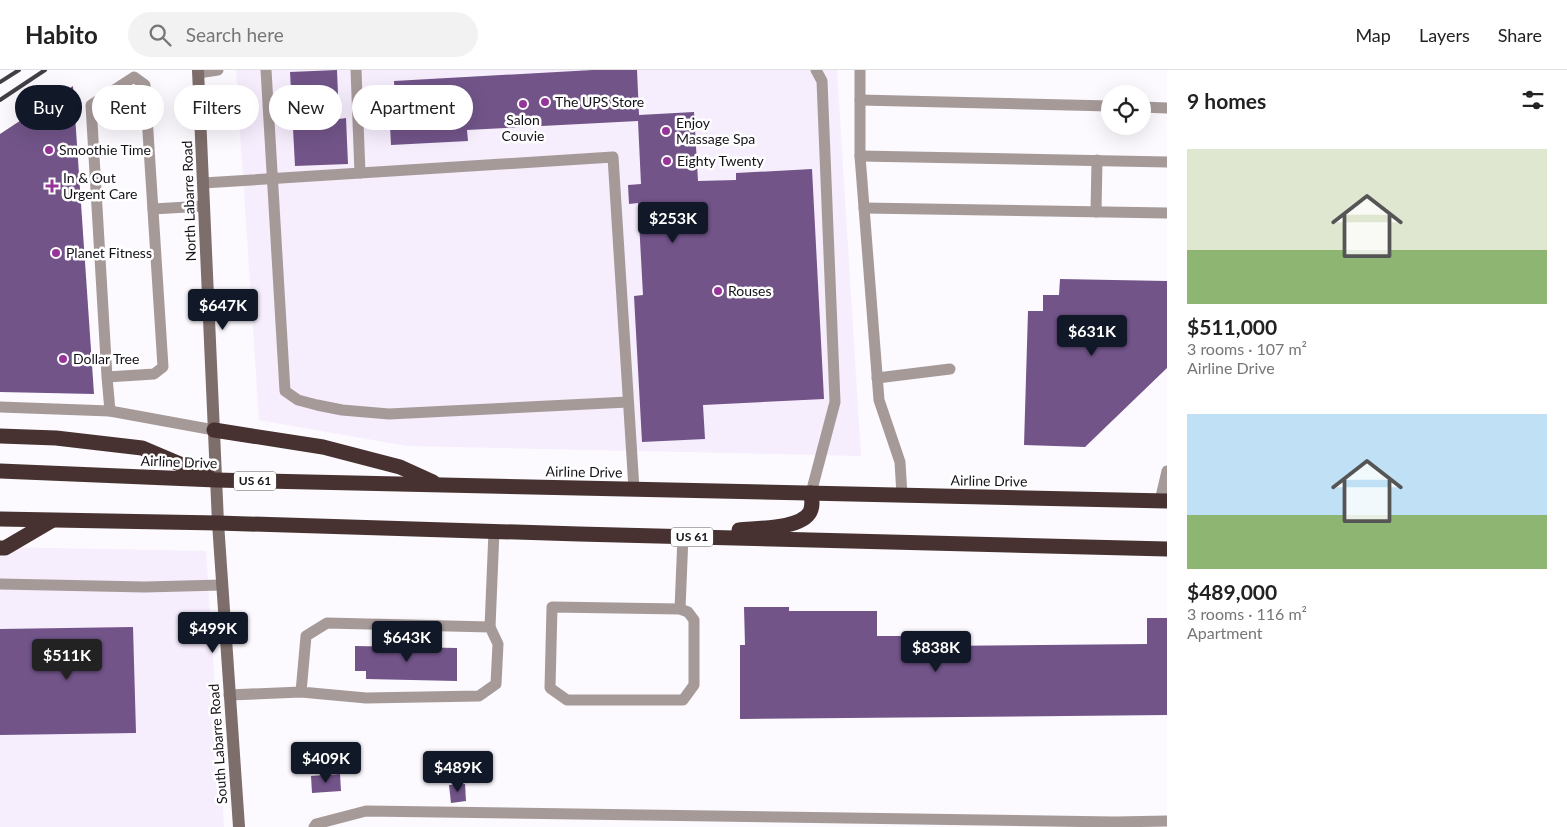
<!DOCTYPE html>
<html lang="en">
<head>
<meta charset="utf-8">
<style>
	body { margin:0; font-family:Lato,sans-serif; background:#f2f2f2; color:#222; height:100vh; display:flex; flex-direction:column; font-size:19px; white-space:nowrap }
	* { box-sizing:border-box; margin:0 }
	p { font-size:16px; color:#767676 }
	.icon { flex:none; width:28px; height:28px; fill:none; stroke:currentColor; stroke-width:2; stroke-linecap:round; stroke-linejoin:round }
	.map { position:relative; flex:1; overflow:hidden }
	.drawer { display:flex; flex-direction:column; background:#fff; width:400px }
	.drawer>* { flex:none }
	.guide { position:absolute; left:15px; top:15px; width:475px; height:45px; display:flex; gap:10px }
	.controls { position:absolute; left:1101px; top:15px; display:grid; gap:10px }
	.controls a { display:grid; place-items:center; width:50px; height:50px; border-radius:50%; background:#fff; box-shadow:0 5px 20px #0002; font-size:25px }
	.price { position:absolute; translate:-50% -42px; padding:0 11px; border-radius:5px; background:#111827; color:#fff; font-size:16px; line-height:32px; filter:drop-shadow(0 1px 2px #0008) }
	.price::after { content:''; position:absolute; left:50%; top:30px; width:15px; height:11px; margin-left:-8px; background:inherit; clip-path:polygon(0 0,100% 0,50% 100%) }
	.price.selected { background:#222; color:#fff }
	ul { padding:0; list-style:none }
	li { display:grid; align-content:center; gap:10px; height:265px; padding:0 20px }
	li span { display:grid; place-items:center; height:155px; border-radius:0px; color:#555 }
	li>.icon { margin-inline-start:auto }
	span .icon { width:90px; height:90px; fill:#fffc; stroke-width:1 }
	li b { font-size:21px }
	h2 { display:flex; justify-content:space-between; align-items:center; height:60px; padding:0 20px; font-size:21px }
	.pill { padding:0 18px; border-radius:22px; background:#fff; box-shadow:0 5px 20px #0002; font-size:18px; line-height:45px }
	.pill.selected { background:#111827; color:#fff }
	header { display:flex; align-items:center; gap:30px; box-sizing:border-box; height:70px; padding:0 25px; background:#fff; border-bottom:1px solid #e0e0e0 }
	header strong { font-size:24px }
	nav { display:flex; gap:28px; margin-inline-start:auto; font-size:18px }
	.search { width:350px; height:45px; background:#f2f2f2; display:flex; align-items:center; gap:12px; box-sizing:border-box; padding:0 18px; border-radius:28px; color:#767676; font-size:19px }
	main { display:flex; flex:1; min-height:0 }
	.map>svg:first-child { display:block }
</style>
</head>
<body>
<header>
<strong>Habito</strong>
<div class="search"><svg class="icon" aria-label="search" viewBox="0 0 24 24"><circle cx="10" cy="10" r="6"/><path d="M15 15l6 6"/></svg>Search here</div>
<nav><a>Map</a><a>Layers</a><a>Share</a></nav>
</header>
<main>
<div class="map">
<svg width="1167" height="757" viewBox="0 0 1167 757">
	<rect width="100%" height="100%" fill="#fcfafe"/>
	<g fill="#f6edfd">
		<polygon points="236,0 837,0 861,386 407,376 259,350"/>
		<polygon points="0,477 206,481 224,757 0,757"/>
	</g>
	<g fill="#725489">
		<polygon points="337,0 339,49 346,48 348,94 295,96 290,2"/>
		<polygon points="593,0 637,0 639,45 694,42 698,111 736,110 736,103 812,99 824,329 703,335 705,369 642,372 634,226 643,225 638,133 629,134 628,115 641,114 638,51 467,60 468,71 391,75 389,37 395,37 394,11"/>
		<polygon points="73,16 94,324 0,322 0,64"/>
		<polygon points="1060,209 1167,211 1167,298 1085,377 1024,375 1028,241 1043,241 1043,225 1059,225"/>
		<polygon points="744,537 789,537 789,541 877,541 877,566 905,566 905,573 931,572 932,576 1147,574 1147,548 1167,548 1167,645 740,649 740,575 745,575"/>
		<polygon points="133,557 136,663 0,665 0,559"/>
		<polygon points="355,576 457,578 457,611 366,609 366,601 355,601"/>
		<polygon points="340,704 341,721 312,723 311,706"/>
		<polygon points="465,714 466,731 451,733 449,715"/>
	</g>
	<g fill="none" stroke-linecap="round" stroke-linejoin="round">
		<g stroke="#a69a99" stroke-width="11">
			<polyline points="266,0 285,321 298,330 317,335 342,340 389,344 628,332"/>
			<polyline points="356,0 360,103"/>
			<polyline points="860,0 860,86 879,330 900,392 902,425"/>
			<polyline points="198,3 218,0"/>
			<polyline points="860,30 1110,36"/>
			<polyline points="1142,37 1167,38"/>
			<polyline points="860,86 1167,92"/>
			<polyline points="203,113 613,87 634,419"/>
			<polyline points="864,138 1167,143"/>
			<polyline points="153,139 204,136"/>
			<polyline points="1096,142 1097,90"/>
			<polyline points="107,307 154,304 163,297 145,15 134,7 91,35 107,307 110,341"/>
			<polyline points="877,308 950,299"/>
			<polyline points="0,337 110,341 214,360"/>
			<polyline points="811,423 835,332 822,11 816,0"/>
			<polyline points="1160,431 1167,401"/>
			<polyline points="0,514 145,517 222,515"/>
			<polyline points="680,539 552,537 550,618 567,630 683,630 694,615 694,550 688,542 680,539 683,466"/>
			<polyline points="490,557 494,461"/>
			<polyline points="229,625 301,622 366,628 479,626 496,614 498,574 490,557 327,553 306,566 301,622"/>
			<polyline points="314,757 316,754 366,741 1115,752 1167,751"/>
		</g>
		<polyline stroke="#7d6d6b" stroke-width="12" points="198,0 218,453 239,757"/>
		<g stroke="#473231" stroke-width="15">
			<polyline points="214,360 323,377 400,397 433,412"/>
			<polyline points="0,366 56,368 142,378 208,406"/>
			<polyline points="0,401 216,410 1167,431"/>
			<polyline points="0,449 218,453 579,464 1167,479"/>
			<path d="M739,460C757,458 801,459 810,442C813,436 812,430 811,423"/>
			<polyline points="0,478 5,478 51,451"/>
		</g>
		<g stroke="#423e45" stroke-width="4">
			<polyline points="0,12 19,0"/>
			<polyline points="0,30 45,0"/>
		</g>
	</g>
	<g fill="#97349a" stroke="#fff" stroke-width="2">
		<circle cx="545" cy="32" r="5"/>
		<circle cx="523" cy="34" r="5"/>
		<circle cx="666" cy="61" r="5"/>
		<circle cx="49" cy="80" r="5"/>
		<circle cx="667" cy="91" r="5"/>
		<path d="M49.5 108.5h5v5h5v5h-5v5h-5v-5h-5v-5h5z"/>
		<circle cx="56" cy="183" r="5"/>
		<circle cx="718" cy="221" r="5"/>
		<circle cx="63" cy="289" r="5"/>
	</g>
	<g text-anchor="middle" stroke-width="5" stroke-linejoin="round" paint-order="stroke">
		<g fill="#fff" stroke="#5b585d" stroke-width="1">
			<rect x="234" y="401.5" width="42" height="19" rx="4"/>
			<rect x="671" y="457.5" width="42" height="19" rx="4"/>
		</g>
		<g font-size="12" font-weight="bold" fill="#151118">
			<text x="255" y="415">US 61</text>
			<text x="692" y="471">US 61</text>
		</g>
		<g font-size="14" fill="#151118" stroke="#fff" text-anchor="start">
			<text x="555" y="37">The UPS Store</text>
			<text x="523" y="55" text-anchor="middle">Salon<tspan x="523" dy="16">Couvie</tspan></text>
			<text x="676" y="58">Enjoy<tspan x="676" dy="16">Massage Spa</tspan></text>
			<text x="59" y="85">Smoothie Time</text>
			<text x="677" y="96">Eighty Twenty</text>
			<text x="63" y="113">In &amp; Out<tspan x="63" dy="16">Urgent Care</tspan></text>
			<text x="66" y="188">Planet Fitness</text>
			<text x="728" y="226">Rouses</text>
			<text x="73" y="294">Dollar Tree</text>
		</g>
		<g font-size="14" fill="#151118" stroke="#fff">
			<text transform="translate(189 131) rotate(-92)" y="5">North Labarre Road</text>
			<text transform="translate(179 392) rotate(2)" y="5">Airline Drive</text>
			<text transform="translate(584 402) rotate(1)" y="5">Airline Drive</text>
			<text transform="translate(989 411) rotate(1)" y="5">Airline Drive</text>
			<text transform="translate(218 674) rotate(-94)" y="5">South Labarre Road</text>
		</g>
	</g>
</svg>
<div class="controls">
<a><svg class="icon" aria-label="locate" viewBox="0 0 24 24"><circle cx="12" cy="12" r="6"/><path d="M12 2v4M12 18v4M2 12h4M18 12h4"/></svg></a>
</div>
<b class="price" style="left:673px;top:174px">$253K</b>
<b class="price" style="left:223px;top:261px">$647K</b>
<b class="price" style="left:1092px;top:287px">$631K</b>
<b class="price" style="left:213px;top:584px">$499K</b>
<b class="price" style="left:407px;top:593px">$643K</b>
<b class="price" style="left:936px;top:603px">$838K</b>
<b class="price selected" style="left:67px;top:611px">$511K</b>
<b class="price" style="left:326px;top:714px">$409K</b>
<b class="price" style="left:458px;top:723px">$489K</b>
<div class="guide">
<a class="pill selected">Buy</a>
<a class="pill">Rent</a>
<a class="pill">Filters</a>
<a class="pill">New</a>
<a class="pill">Apartment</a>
</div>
</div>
<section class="drawer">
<h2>9 homes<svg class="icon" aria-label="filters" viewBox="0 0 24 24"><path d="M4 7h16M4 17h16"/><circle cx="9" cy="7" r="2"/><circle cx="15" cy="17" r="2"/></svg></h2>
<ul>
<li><span style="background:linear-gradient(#dfe7d0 65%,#8fb573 0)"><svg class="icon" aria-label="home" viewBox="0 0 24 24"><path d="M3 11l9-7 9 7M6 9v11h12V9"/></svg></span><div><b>$511,000</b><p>3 rooms · 107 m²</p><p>Airline Drive</p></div></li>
<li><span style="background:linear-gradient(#bfe0f5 65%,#8fb573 0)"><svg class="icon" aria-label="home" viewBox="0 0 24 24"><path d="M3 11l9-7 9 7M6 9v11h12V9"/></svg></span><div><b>$489,000</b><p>3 rooms · 116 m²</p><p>Apartment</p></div></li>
</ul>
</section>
</main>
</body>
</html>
